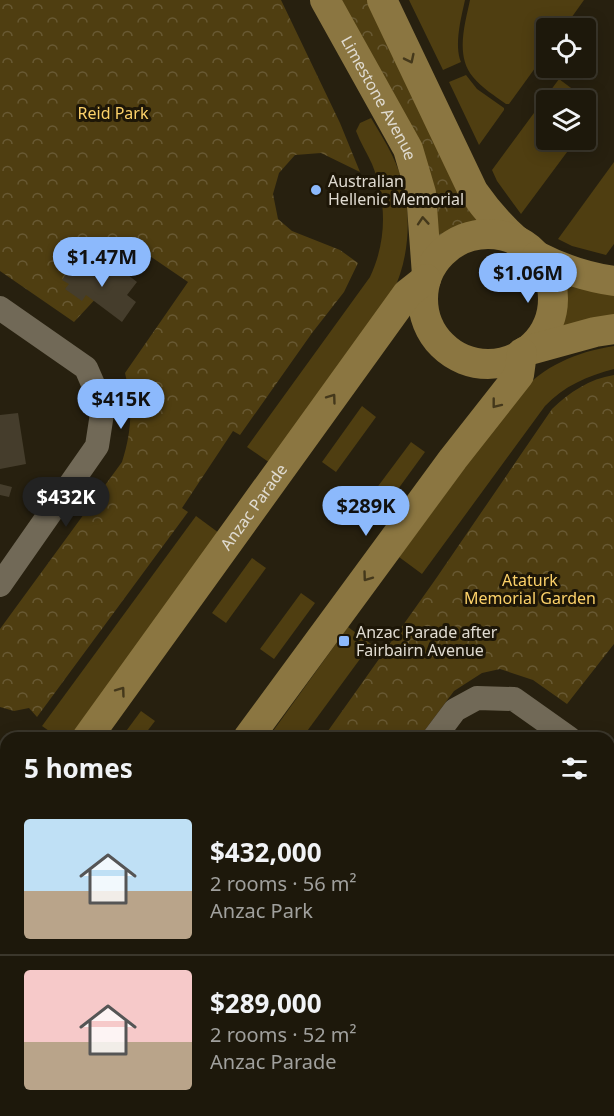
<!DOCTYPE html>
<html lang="en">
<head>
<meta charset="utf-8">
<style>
	body { margin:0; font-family:"Noto Sans",sans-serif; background:#2a2519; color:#f1f3f6; height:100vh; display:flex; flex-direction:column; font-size:22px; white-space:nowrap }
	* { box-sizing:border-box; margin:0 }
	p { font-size:20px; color:#a0a09d }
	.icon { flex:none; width:33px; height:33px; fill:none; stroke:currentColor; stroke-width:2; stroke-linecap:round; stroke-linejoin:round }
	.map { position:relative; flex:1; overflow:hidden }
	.details { position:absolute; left:0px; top:732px; width:615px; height:384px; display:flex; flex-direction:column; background:#1d180b; border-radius:18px 18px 0 0; box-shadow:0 3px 15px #0003,0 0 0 2px #3b372c }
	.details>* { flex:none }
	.fabs { position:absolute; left:536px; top:18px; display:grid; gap:12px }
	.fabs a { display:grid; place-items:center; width:60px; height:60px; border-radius:6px; background:#1d180b; box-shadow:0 3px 15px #0003,0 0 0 2px #3b372c; font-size:30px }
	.price { position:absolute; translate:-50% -51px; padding:0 14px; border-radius:21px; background:#8cb9fc; color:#111; font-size:20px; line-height:39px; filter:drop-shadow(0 2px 3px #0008) }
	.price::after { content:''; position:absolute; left:50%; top:36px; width:18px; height:14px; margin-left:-9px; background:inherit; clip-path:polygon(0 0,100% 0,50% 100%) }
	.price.active { background:#222; color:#fff }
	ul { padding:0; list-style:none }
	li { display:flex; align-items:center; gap:18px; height:150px; padding:0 24px }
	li+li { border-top:2px solid #3b372c }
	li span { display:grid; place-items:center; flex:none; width:168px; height:120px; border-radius:6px; color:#555 }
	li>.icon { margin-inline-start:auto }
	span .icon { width:72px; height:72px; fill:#fffc; stroke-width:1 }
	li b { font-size:26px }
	h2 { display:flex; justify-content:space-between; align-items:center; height:72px; padding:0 24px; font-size:26px }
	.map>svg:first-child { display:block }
</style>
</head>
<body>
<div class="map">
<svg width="614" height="1116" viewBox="0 0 614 1116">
	<defs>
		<pattern id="forest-crowns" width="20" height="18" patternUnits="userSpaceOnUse" patternTransform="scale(1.5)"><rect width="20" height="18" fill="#4f3e11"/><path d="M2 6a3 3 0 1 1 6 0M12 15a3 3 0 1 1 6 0" fill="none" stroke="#685933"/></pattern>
	</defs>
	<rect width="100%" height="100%" fill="#27200f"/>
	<polygon fill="#30260f" points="373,1110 505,1110 505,1116 370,1116"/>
	<g fill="#4f3e11">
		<path d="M409,0H465C461,18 454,45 461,62L443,70Z"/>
		<path d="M470,0H584L564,28H546V53L509,104H506C495,96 482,88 473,77C455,56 465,24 470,0Z"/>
		<polygon points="466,75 477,89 504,108 504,110 479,145 449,82"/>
		<polygon points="559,79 598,108 585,126 585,100 546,100 546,140 576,140 521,214 497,181 492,170"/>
		<path d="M371,118C378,130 386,142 392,155C413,197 413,252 392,294L270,463L247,447L370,277C387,241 387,201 372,164C367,153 360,142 356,131L360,123Z"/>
		<polygon points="614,162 614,244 606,255 572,246 558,239"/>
		<path d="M559,281L614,293V321L552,331C555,323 558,315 559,306C560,298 557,289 559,281Z"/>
		<path d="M614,346V369C587,376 564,386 545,406L422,574L399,557L518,395C543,366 576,352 614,346Z"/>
		<polygon points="362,406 376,417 336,472 322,462"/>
		<polygon points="411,442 425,452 385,507 370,497"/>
		<polygon points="196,516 219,533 69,738 59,738 42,726"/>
		<polygon points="252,558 266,568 226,623 212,613"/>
		<polygon points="301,593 315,603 274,659 260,649"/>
		<polygon points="348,627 371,644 302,738 268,738"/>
		<polygon points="141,711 155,721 142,738 121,738"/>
	</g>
	<g fill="url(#forest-crowns)">
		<path d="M0,0H281L340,123L360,172L321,153L295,155L279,173L273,194L278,219L292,231L340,250L358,263L344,292L312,333L240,435L233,431L182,508L188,512L37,717L29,708L14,711L0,707V629L122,462C132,431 133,405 125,373L188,282L141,250L74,322L0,271Z"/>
		<path d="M338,0H368L485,226C462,228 453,232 435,247Z"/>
		<path d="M614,375V644L567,704L533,680L500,669L482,673L454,691L419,738H323L435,580L552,409C570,392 589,379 614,375Z"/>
		<polygon points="52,1110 145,1110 141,1116 47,1116"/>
	</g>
	<g fill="#453d2c">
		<polygon points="78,258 105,277 114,264 137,282 127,295 136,302 122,322 86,295 82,301 65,289 69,284 62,280"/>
		<polygon points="18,413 26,464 0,469 0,415"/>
		<polygon points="0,484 12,487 9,497 0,495"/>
	</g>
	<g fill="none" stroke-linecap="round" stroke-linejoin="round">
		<g stroke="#716957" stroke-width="24">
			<polyline points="0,308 86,368 103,407 97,446 0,585"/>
			<polyline points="434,738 455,710 477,698 514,699 569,738"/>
			<polyline points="609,766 614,770"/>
			<polyline points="609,986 614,979"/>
			<polyline points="158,1116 163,1110"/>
			<polyline points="535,1116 536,1110"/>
		</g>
		<g stroke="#8b7641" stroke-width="30">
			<path id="s1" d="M325,0L408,149L421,193L427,275"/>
			<path d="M382,0L473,191C487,211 499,225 517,241"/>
			<circle cx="488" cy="299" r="65"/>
			<path d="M537,256C562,269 586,277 614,281"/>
			<polyline points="526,351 595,332 614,329"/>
			<path id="s2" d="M87,738L407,294L426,279"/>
			<polyline points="248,738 453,459 519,375 522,353"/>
			<polyline points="0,858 6,850"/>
			<polyline points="0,1071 6,1063"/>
		</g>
	</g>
	<defs><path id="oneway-chevron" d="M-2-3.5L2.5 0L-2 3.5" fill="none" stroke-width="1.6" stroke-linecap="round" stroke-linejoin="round" transform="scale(1.5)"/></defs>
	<g stroke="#44381b">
		<use href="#oneway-chevron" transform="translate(410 59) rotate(64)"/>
		<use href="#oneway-chevron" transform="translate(423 221) rotate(-94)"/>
		<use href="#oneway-chevron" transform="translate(332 398) rotate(-54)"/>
		<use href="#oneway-chevron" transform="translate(496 404) rotate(128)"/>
		<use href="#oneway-chevron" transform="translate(367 577) rotate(126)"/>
		<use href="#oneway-chevron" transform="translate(121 691) rotate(-54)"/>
	</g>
	<g fill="#8cb9fc" stroke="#1d1607" stroke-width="2">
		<circle cx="316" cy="190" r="6"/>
		<rect x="338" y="635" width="12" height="12" rx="3"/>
	</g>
	<g text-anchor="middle" stroke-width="6" stroke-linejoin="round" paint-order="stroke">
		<g font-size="16" fill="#e0dbd1" stroke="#1d1607">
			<text dy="6" stroke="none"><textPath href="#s1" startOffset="112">Limestone Avenue</textPath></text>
			<text dy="6" stroke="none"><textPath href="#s2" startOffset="285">Anzac Parade</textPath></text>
		</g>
		<g font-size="16" fill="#fcd169" stroke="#1d1607">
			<text x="113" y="119">Reid Park</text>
			<text x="530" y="586">Ataturk<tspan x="530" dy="18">Memorial Garden</tspan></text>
		</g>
		<g font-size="16" fill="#e0dbd1" stroke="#1d1607" text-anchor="start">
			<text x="328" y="187">Australian<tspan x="328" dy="18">Hellenic Memorial</tspan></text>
			<text x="356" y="638">Anzac Parade after<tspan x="356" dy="18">Fairbairn Avenue</tspan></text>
		</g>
	</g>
</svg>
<div class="fabs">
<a><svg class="icon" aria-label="locate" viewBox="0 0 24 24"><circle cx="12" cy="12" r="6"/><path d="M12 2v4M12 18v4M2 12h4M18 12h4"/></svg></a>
<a><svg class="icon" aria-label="layers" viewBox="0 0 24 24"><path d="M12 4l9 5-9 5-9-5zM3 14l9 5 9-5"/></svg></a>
</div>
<b class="price" style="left:102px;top:288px">$1.47M</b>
<b class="price" style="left:528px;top:304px">$1.06M</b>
<b class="price" style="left:121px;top:430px">$415K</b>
<b class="price active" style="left:66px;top:528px">$432K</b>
<b class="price" style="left:366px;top:537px">$289K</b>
<section class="details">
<h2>5 homes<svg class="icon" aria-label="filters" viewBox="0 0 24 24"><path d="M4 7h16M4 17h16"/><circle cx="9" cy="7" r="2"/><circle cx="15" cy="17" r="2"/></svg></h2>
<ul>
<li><span style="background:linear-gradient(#bfe0f5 60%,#b9a48a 0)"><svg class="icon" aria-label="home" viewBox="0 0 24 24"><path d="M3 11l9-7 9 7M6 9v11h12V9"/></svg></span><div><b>$432,000</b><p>2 rooms · 56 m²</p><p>Anzac Park</p></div></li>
<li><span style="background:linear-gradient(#f6c9c9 60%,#b9a48a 0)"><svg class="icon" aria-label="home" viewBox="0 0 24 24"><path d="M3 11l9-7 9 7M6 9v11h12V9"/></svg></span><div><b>$289,000</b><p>2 rooms · 52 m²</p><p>Anzac Parade</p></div></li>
</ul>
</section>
</div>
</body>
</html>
